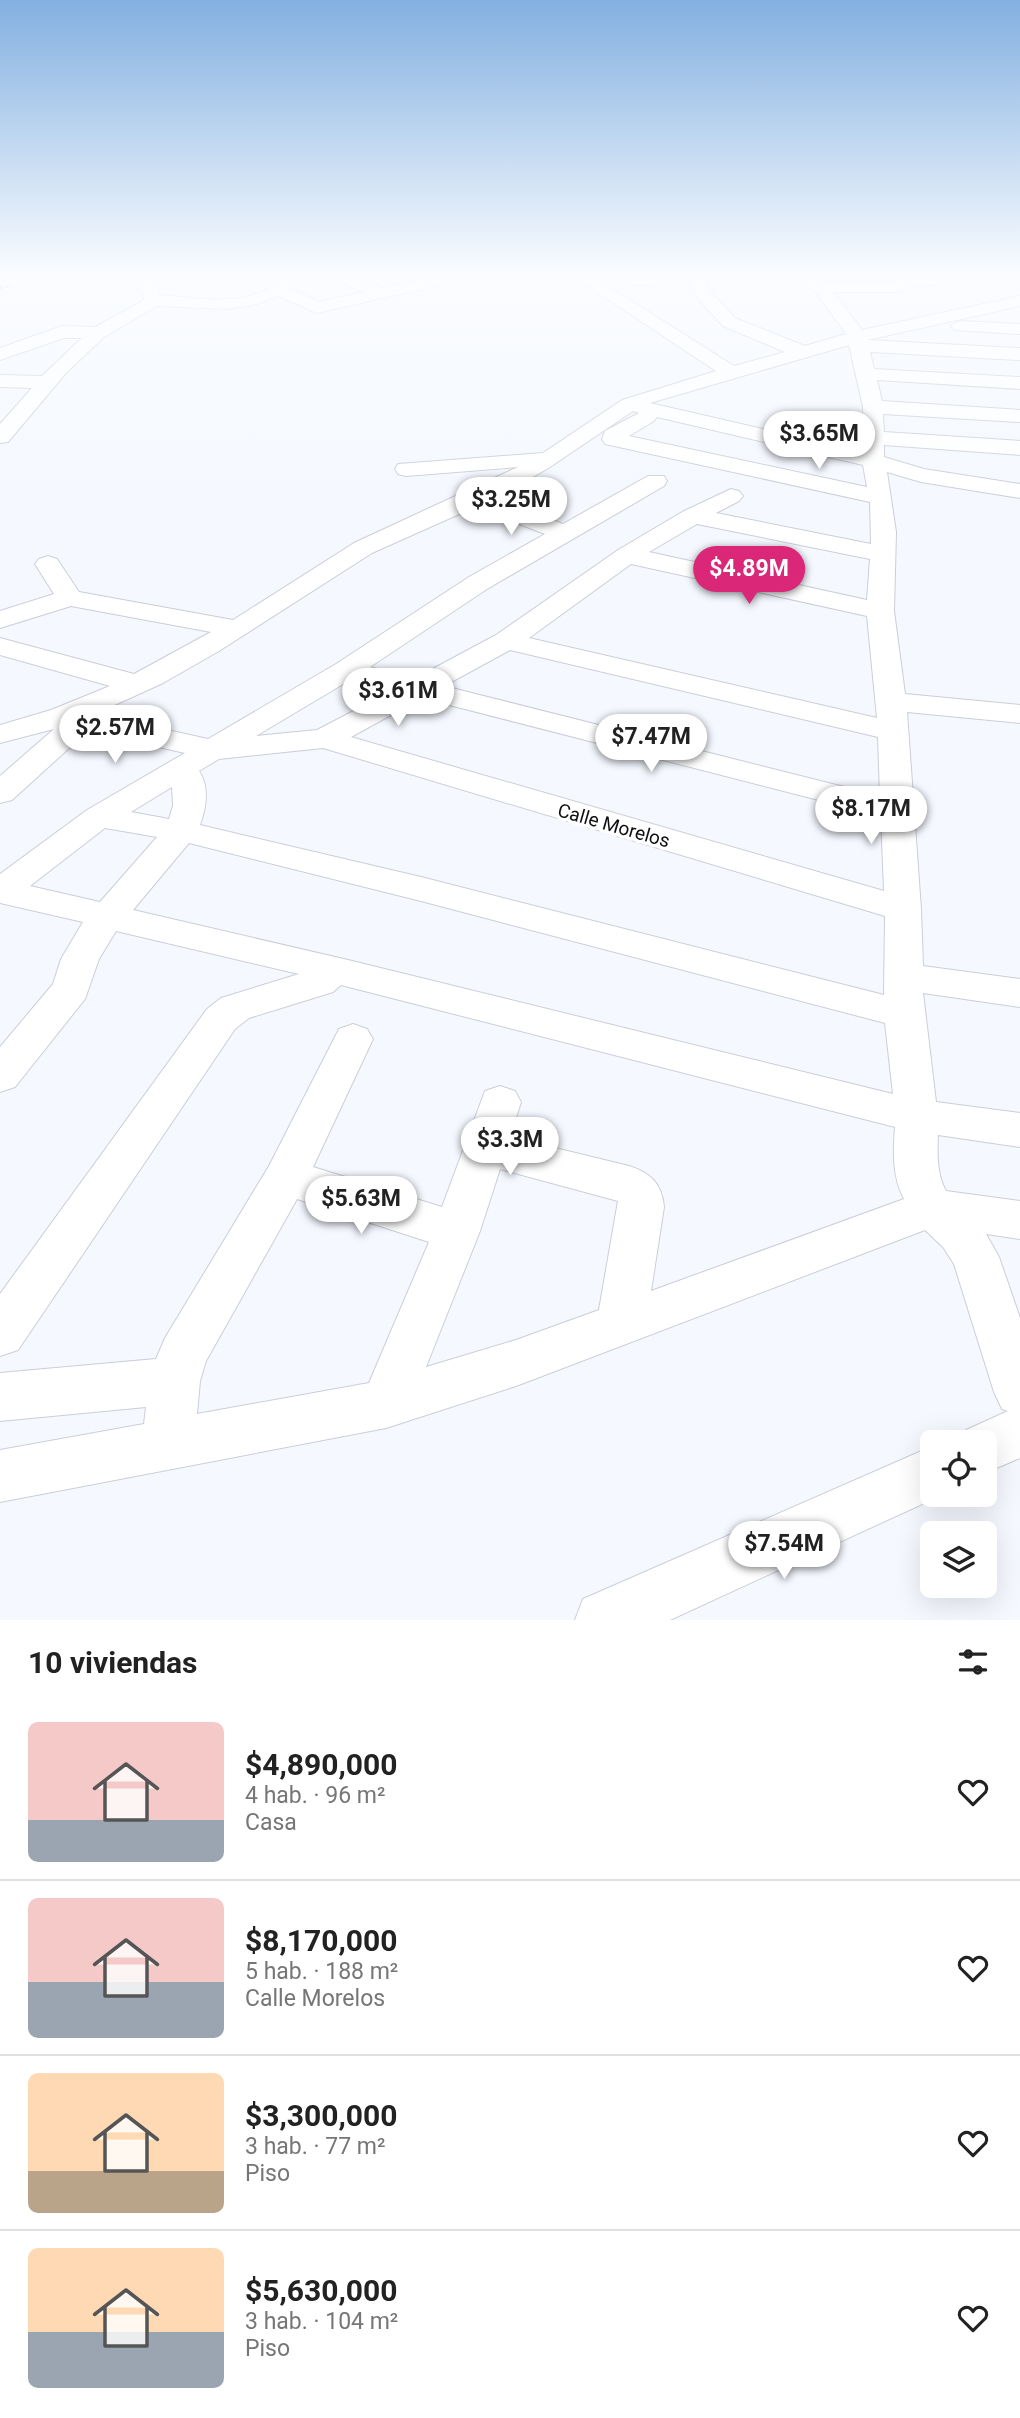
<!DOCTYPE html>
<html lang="es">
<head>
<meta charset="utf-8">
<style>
	body { margin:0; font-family:Roboto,sans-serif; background:#f6f6f6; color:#222; height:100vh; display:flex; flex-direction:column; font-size:26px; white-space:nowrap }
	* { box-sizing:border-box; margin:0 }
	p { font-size:23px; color:#767676 }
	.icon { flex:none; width:38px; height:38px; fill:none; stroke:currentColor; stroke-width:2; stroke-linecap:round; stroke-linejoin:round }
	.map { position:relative; height:1620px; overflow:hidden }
	.drawer { display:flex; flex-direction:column; background:#fff; flex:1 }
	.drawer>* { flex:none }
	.tools { position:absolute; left:920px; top:1430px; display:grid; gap:14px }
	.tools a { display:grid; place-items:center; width:77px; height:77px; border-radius:10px; background:#fff; box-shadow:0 7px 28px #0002; font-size:35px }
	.price { position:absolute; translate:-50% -60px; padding:0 16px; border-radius:24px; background:#fff; color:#222; font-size:23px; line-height:46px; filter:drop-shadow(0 2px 4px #0008) }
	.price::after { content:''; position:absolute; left:50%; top:42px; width:21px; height:16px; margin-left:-10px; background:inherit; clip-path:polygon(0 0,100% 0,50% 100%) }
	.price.active { background:#db2777; color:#fff }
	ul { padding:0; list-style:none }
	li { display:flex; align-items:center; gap:21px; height:175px; padding:0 28px }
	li+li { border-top:2px solid #e0e0e0 }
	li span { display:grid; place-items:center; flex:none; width:196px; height:140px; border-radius:10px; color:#555 }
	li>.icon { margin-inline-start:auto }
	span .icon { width:84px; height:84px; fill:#fffc; stroke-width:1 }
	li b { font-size:30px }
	h2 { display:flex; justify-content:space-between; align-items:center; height:84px; padding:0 28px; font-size:30px }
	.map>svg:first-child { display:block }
</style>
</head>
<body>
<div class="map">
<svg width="1020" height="1620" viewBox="0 0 1020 1620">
	<rect width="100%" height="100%" fill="#f5f8ff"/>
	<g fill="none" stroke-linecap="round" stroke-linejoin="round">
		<defs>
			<g id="minor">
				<path d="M65,271H107C99,279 77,281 65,279L63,275Z"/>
				<path d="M120,271C137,270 155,276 160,295C193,298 237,306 267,289C275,284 281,276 288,271H308L288,288L319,302L364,292L320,274L318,271H340L383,288L460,271H488L480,276L317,313L278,296L257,304L228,309L157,306L104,337L66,373L8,442L0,443V424L32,388L0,387V375L42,376L82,338H64L0,360V348L62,326L95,327L141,302L144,299L142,290Z"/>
				<path d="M565,271H584L734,366L785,352L723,326L701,302L690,283L636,285L630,284L628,280L630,276L684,273L683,271H805L824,282H893L909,276L976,272L1020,274V284L976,282L912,286L896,292H833L862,330L1020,296V306L867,340L1020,348V360L870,352L874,369L1020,377V389L877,380L882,401L1020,410V422L883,414L884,432L1020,441V455L884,445V457L924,469L1020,484V498L921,482L887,472L896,532L894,611L905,694L1020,705V723L907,712L921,909L923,966L1020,979V1007L923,993L936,1102L1020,1113V1147L938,1135C937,1154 937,1175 946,1191L1020,1201V1239L986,1234L999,1257L1020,1318V1458L985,1473V1442H961L966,1430L1008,1411L1002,1409L994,1392L954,1264L943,1247L925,1230L516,1386L386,1428L0,1502V1450L144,1424L146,1407L0,1421V1373L156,1359L165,1338L269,1166L339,1029L353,1024L367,1029L373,1039L313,1167L442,1207L485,1091L500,1086L515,1091L521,1102L510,1137L629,1166C651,1173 662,1184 664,1207L651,1291L904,1199C892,1176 893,1152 895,1127L341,985L333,992L249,1018L235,1029L18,1350L0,1356V1294L207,1009L221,998L299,974L116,931L99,959L85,999L15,1087L0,1092V1047L53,984L61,959L83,922L0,903V874L87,810L185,753L88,731L12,800L0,803V776L54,729L0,743V725L51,710L110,686L0,655V638L134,674L211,632L71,606L0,628V611L54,594L35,564L39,559L48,556L57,559L79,592L233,620L354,543L518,467L406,476L398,474L395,469L398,464L543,453L622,400L716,371ZM797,280L815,291L846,334L805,346L735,318L714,295L705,281ZM849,345L863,407L862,452L650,403ZM633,411L639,413L605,431L602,439L605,444L870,502L871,544L716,513L739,501L743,496L739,491L731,489L684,511L618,550L496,635L414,679L370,667L487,589L664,486L667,481L664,476H648L563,524L495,498L547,469ZM657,417L863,465L867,487L629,436L654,421ZM475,507L545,534L469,577L336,664L208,739L95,714L163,683L219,651L372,553ZM697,524L870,559L867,600L649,552ZM631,564L867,616L877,718L529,638ZM510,650L878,737L880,796L444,686ZM350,680L392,691L317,730L256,736ZM422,698L881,816L884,891L351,737ZM323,748L885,916L884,995L421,877L200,825C206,808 210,787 199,771L219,759ZM172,787L173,806L169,819L131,812ZM105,828L157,837L100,902L30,886ZM189,843L421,901L885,1023L893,1094L348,960L133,910ZM500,1169L618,1201L599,1310L516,1340L426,1367L480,1231ZM297,1199L429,1242L369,1383L197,1414L200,1381L206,1361Z"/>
				<polygon points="960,321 1020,324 1020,334 954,330 951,326"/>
				<polygon points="933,1446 933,1494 944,1494 670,1620 575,1620 583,1599"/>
			</g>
		</defs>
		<use href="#minor" stroke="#caced7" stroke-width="2"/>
		<polyline stroke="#9d9fa5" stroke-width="2.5" stroke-dasharray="2.5 2.5" stroke-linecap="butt" points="0,288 11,286"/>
		<use href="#minor" fill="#fff" fill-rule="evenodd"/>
	</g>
	<linearGradient id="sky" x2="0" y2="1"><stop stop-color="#83b0e0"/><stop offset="0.55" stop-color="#fafcff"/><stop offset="1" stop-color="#fafcff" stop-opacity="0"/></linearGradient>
	<rect width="1020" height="497" fill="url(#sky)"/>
	<g text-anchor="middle" stroke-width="7" stroke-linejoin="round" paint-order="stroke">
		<g font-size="19" fill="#0f1013" stroke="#fff">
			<text transform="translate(614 825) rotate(16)" y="7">Calle Morelos</text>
		</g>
	</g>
</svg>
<div class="tools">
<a><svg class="icon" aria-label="locate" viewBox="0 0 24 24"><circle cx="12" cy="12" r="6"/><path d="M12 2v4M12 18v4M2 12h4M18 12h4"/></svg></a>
<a><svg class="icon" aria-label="layers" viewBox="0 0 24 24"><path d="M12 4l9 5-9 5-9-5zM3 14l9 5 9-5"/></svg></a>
</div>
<b class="price" style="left:819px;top:471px">$3.65M</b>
<b class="price" style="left:511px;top:537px">$3.25M</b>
<b class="price active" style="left:749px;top:606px">$4.89M</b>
<b class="price" style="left:398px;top:728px">$3.61M</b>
<b class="price" style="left:115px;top:765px">$2.57M</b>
<b class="price" style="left:651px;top:774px">$7.47M</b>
<b class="price" style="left:871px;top:846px">$8.17M</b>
<b class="price" style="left:510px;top:1177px">$3.3M</b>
<b class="price" style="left:361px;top:1236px">$5.63M</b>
<b class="price" style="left:784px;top:1581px">$7.54M</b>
</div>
<section class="drawer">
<h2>10 viviendas<svg class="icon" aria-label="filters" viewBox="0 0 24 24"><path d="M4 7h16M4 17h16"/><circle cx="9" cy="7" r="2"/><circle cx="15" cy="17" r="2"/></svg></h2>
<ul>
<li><span style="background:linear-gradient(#f6c9c9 70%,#9aa5b1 0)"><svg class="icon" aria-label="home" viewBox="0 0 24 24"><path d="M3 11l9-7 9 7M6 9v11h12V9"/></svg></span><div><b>$4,890,000</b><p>4 hab. · 96 m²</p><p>Casa</p></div><svg class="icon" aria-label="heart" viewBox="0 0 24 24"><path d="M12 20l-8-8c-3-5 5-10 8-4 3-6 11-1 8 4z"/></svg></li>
<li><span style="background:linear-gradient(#f6c9c9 60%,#9aa5b1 0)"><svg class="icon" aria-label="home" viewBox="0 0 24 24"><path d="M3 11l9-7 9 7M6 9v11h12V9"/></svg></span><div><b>$8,170,000</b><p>5 hab. · 188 m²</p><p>Calle Morelos</p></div><svg class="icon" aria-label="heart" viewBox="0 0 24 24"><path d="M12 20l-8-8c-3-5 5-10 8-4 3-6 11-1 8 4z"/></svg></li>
<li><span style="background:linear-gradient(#ffd9b3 70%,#b9a48a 0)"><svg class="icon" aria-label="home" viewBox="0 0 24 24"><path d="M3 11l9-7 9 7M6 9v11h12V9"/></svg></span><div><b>$3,300,000</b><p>3 hab. · 77 m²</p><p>Piso</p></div><svg class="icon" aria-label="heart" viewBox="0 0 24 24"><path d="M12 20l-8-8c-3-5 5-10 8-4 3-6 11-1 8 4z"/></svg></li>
<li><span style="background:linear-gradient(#ffd9b3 60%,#9aa5b1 0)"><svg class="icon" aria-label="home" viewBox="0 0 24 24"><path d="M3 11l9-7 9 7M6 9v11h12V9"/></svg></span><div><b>$5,630,000</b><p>3 hab. · 104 m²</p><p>Piso</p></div><svg class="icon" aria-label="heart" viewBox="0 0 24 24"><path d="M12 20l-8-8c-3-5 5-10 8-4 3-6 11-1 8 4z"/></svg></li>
</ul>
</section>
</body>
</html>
